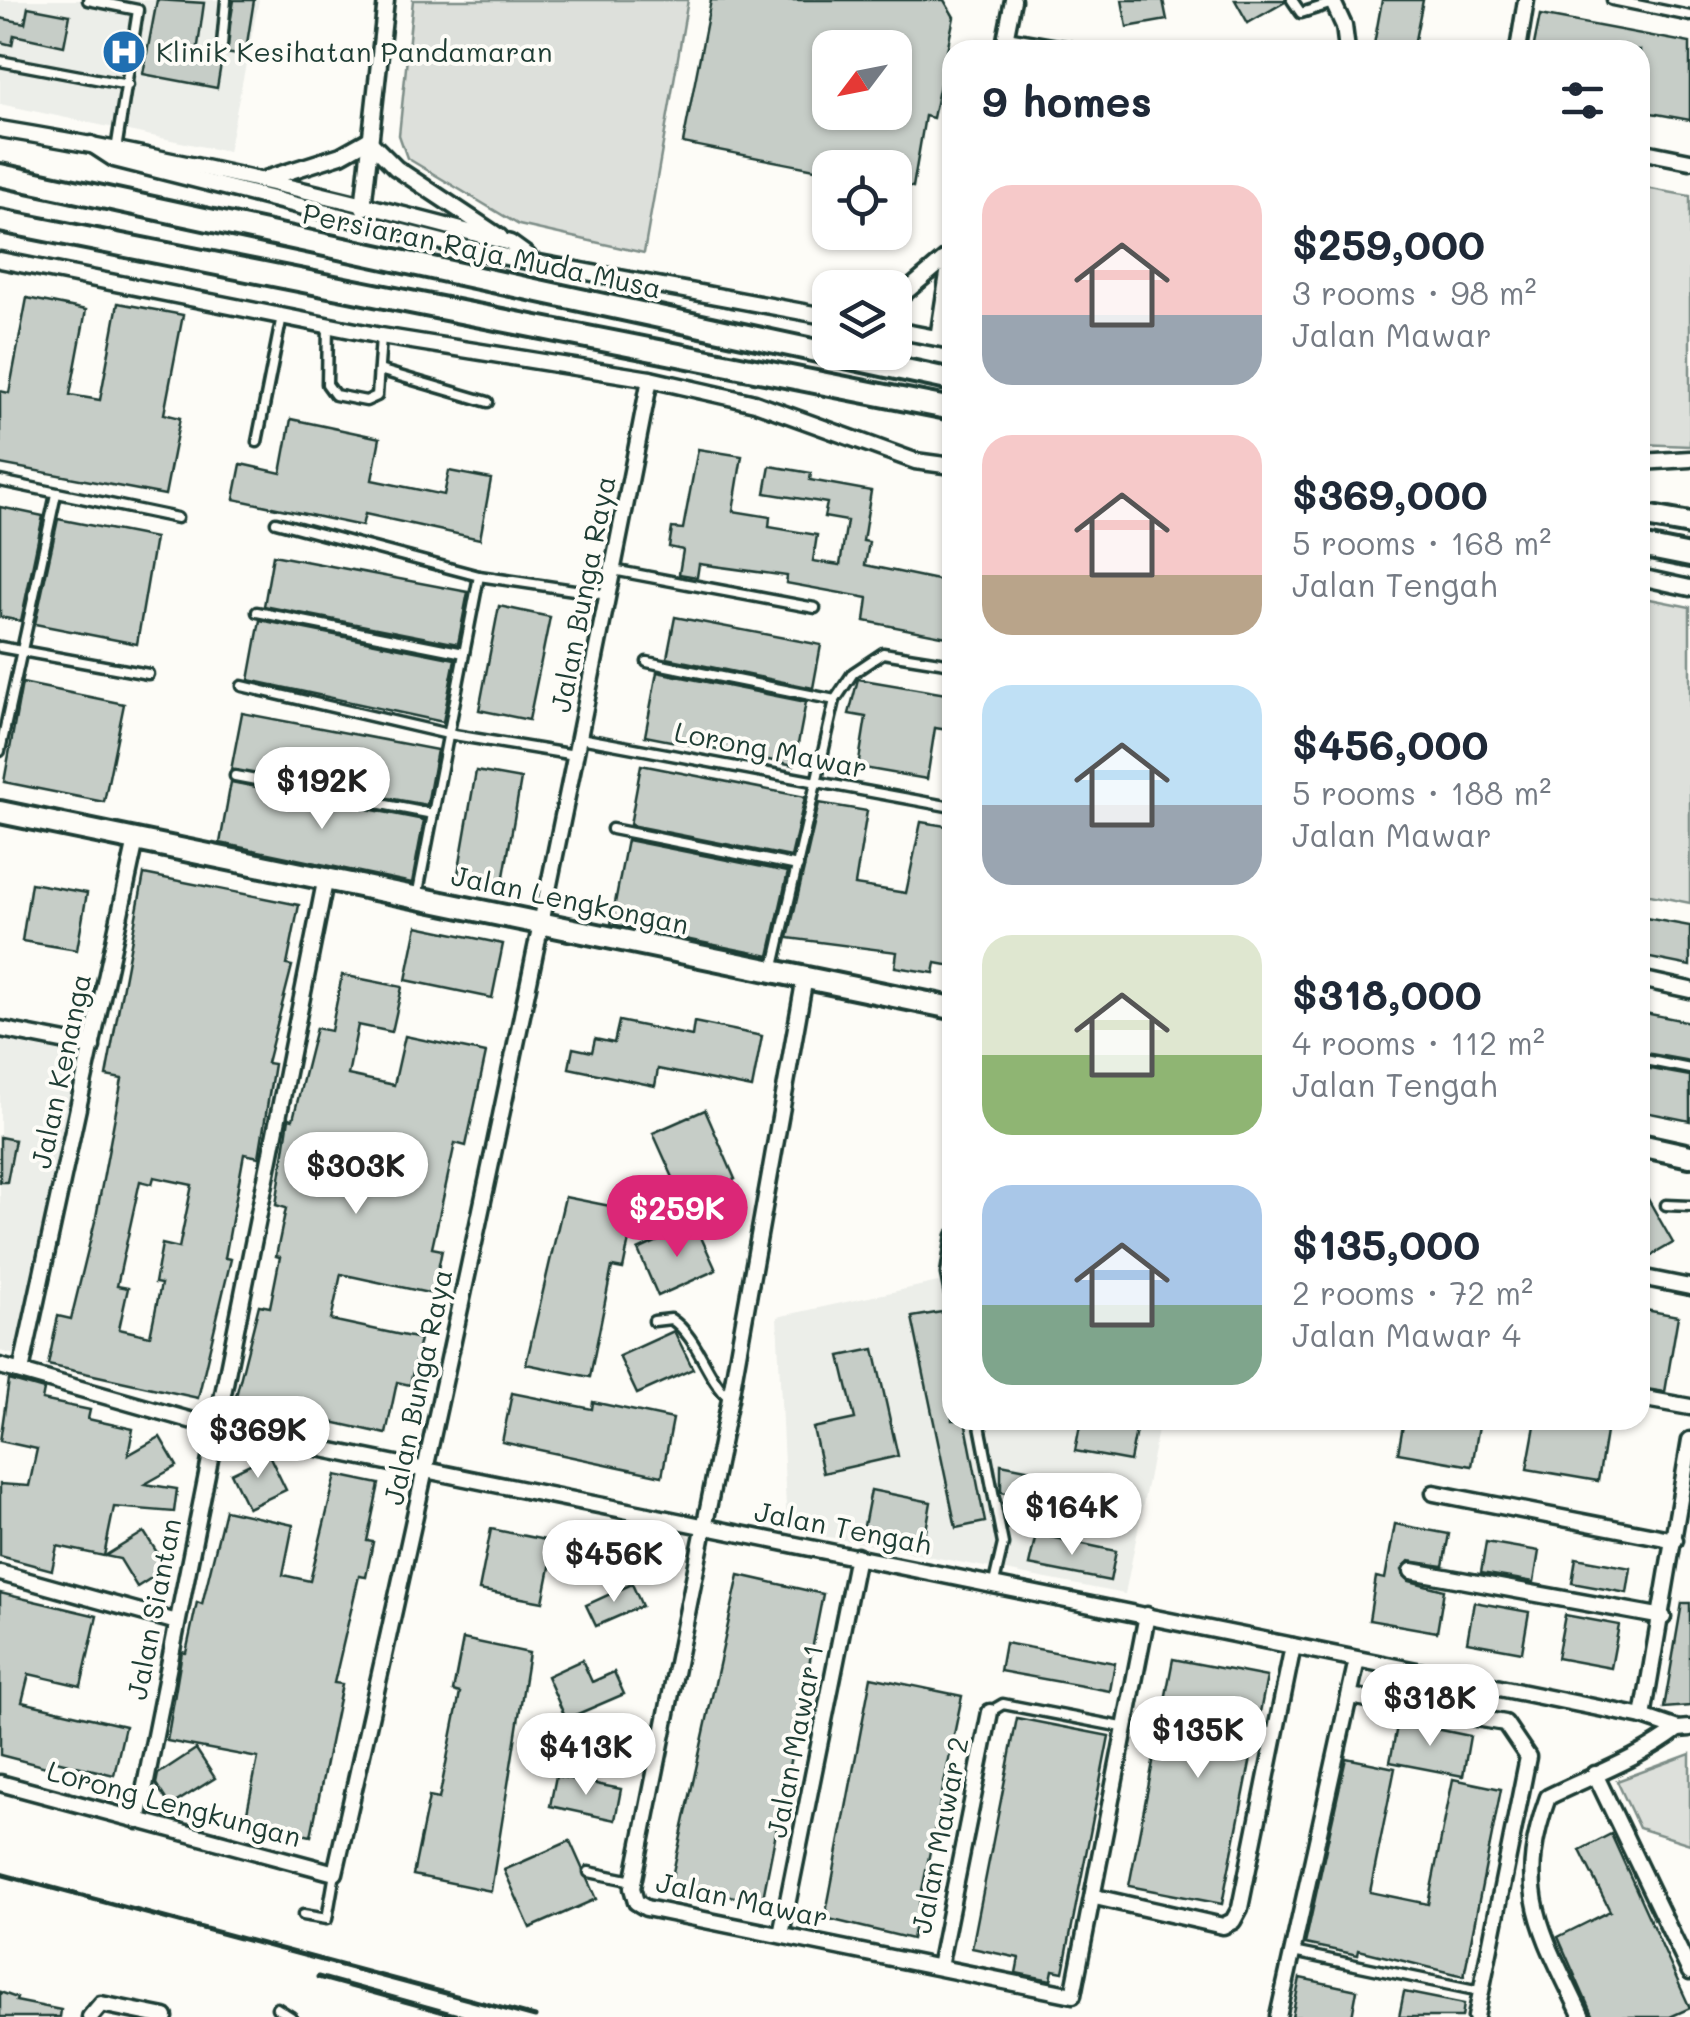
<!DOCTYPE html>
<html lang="en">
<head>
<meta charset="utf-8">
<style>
	body { margin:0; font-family:Mali,sans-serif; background:#f2f2f3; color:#1f2937; height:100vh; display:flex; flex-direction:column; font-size:38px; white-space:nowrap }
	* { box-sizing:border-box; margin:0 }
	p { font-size:32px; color:#747a83 }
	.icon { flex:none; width:55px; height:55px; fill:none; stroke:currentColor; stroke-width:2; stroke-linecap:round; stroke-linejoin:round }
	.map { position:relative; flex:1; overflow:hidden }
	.panel { position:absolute; left:942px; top:40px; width:708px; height:1390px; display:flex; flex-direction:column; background:#fff; border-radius:30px; box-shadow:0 2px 8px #0004 }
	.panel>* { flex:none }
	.needle { width:65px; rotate:238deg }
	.fabs { position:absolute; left:812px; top:30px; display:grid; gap:20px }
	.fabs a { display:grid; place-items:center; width:100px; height:100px; border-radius:20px; background:#fff; box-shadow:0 2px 8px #0004; font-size:50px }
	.price { position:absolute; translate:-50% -85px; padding:0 22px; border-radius:35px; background:#fff; color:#222; font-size:32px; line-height:65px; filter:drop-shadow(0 2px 5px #0008) }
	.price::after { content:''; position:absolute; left:50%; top:60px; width:30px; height:22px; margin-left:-15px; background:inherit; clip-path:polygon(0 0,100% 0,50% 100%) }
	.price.on { background:#db2777; color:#fff }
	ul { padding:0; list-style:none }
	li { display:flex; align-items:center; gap:30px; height:250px; padding:0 40px }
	li span { display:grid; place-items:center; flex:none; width:280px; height:200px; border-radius:30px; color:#555 }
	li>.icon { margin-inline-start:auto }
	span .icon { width:120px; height:120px; fill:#fffc; stroke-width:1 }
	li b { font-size:42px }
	h2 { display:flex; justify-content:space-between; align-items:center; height:120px; padding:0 40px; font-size:42px }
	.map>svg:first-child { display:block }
</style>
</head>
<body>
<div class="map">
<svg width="1690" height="2017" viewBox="0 0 1690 2017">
	<rect width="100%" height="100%" fill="#fdfcf7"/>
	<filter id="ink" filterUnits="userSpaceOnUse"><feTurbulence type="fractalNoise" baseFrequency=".01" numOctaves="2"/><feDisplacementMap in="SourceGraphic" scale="20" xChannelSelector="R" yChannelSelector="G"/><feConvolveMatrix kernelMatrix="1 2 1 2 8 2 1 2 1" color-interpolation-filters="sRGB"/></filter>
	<g filter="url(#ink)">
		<g fill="#eceee9">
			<polygon points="0,0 259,0 228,152 0,104"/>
			<polygon points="0,1040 87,1057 19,1356 0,1351"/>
			<polygon points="952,1279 952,1420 1160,1420 1125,1594 787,1529 777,1317"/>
		</g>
		<g fill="#dde0db" stroke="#7e8e88" stroke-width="2.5">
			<polygon points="413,0 688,0 644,253 519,225 407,158 399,135"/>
			<polygon points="1640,187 1690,196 1690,446 1640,444"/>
			<polygon points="1640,597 1690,607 1690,903 1640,893"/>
			<polygon points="1690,1754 1690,1844 1639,1828 1617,1781"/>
		</g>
		<g fill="#c6cdc7" stroke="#1f3d34" stroke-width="2.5" fill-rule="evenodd">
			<polygon points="157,0 204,3 196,60 221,64 217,88 143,74"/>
			<polygon points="234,0 254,0 245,56 225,53"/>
			<path d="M711,0H944L954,17L933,118L925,116L913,187L895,184V168H830V172L683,143ZM830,48H895V122L830,112Z"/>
			<polygon points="1122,0 1163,0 1167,20 1127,27"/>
			<polygon points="1235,0 1285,0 1285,2 1248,23"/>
			<polygon points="1382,0 1423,0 1413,50 1373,50"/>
			<polygon points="28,7 70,15 64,46 14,35 12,45 0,42 0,18 25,23"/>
			<polygon points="1540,15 1690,43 1690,120 1640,111 1640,50 1533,50"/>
			<polygon points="27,298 86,310 70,395 100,400 118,303 183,315 164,414 180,418 165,495 0,464 0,391 9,393"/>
			<polygon points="291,419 380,438 372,480 444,495 449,471 491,479 480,539 365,514 362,526 234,499 241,464 281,473"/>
			<polygon points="698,449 742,456 733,511 770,517 769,527 817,535 813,561 840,565 847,521 824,517 827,503 765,493 770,466 811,473 810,480 871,491 863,541 869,542 865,565 952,583 952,638 865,621 868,598 786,583 787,576 699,564 697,577 679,574 683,550 669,547 672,528 683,529"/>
			<polygon points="0,507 43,516 21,621 0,617"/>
			<polygon points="58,519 155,538 137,644 35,624"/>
			<polygon points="273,555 468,592 458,644 264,606"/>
			<polygon points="499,606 550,617 529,720 479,710"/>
			<polygon points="675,617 821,645 813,688 667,658"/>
			<polygon points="260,620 455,659 443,722 249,680"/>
			<polygon points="657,672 806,702 794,765 645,736"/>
			<polygon points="858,679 952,695 948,730 935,728 927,779 858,767 866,717 849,714"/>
			<polygon points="22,683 124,704 104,802 4,782"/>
			<polygon points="242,713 437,750 427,805 231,770"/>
			<polygon points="641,765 805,797 791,857 630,825"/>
			<polygon points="476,771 521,779 503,882 458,874"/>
			<polygon points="231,782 424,820 412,883 220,843"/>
			<polygon points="819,803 867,811 855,885 906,893 921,822 952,827 952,966 936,963 934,973 895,967 897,952 788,938"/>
			<polygon points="627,840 788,872 769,956 611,924"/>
			<path d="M144,874L299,905L287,965L292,966L267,1063L274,1064L259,1157L244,1154L225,1258L231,1259L198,1398L48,1365L58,1316L71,1319L96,1217L122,1079L106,1076ZM154,1177L192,1185L179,1248L162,1244L155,1283L161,1284L150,1336L119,1329L128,1288L117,1286L140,1181L152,1184Z"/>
			<polygon points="31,883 87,893 77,950 22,941"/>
			<polygon points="1640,917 1690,926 1690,966 1640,956"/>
			<polygon points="417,926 503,944 492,998 406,980"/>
			<polygon points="342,975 402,987 392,1032 358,1025 348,1075 394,1085 405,1036 486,1053 466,1146 455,1143 444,1194 432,1248 442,1250 433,1294 341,1274 331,1320 420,1339 410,1385 397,1382 386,1434 309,1417 307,1428 232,1412 259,1305 270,1307 280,1257 276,1256 286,1208 276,1205 289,1118 293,1119 316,1028 331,1031"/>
			<polygon points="1640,1012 1690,1022 1690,1061 1640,1052"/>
			<polygon points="619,1021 692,1036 694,1022 762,1036 752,1088 658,1069 655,1086 569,1068 573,1048 592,1052 595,1039 614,1043"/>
			<polygon points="1640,1067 1690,1076 1690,1121 1640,1111"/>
			<polygon points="705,1110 735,1179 684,1202 653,1133"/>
			<polygon points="0,1137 15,1140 7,1182 0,1182"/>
			<polygon points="1640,1185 1673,1243 1640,1262"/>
			<polygon points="565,1197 635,1211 623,1269 612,1267 590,1377 526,1364"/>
			<polygon points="695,1224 716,1270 658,1296 638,1250"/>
			<polygon points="1640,1309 1678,1316 1665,1392 1640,1388"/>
			<polygon points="948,1311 952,1420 965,1420 985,1522 956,1528 912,1317"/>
			<polygon points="674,1331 693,1369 637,1394 619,1356"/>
			<polygon points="874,1349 898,1456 823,1473 813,1428 855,1419 840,1356"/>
			<polygon points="9,1380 44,1390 42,1400 90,1410 88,1419 133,1429 128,1455 160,1437 177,1466 145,1484 177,1489 174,1512 114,1507 104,1556 57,1546 52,1570 0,1556 0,1484 29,1486 37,1449 0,1441"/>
			<polygon points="512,1393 592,1409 593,1402 673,1419 662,1476 502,1442"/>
			<polygon points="1081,1420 1138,1420 1130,1461 1075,1451"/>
			<polygon points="1404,1420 1480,1420 1472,1466 1398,1453"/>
			<polygon points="1536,1420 1608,1420 1598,1481 1527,1469"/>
			<polygon points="269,1455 286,1490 248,1508 231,1473"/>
			<polygon points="1001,1464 1122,1488 1119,1501 1088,1495 1086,1509 1001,1492"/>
			<polygon points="336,1475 379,1484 367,1541 373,1542 366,1577 359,1576 334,1683 342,1684 311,1836 245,1822 258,1758 167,1741 182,1652 186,1653 197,1602 202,1604 225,1510 293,1525 283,1575 310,1581"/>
			<polygon points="871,1490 931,1502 923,1548 862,1536"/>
			<polygon points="1395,1524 1449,1534 1443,1566 1409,1561 1402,1570 1409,1581 1444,1590 1437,1632 1369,1620 1376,1577 1385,1579"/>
			<polygon points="491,1529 555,1542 543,1602 479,1590"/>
			<polygon points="144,1532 167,1568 137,1587 120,1559 105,1556"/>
			<polygon points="1036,1534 1116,1551 1110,1581 1029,1565"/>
			<polygon points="1486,1542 1539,1551 1534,1582 1481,1573"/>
			<polygon points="1576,1558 1631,1568 1627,1593 1572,1583"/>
			<polygon points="739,1575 823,1594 762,1903 711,1892 709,1898 669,1890"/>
			<polygon points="632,1584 642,1606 596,1626 586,1605"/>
			<polygon points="0,1593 97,1616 81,1686 29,1674 22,1702 125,1726 114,1775 52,1760 50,1768 0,1755"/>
			<polygon points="1474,1602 1529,1612 1522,1652 1467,1642"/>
			<polygon points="1682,1603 1690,1603 1690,1706 1664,1708"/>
			<polygon points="1565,1615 1619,1625 1611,1668 1557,1658"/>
			<polygon points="463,1639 529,1653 491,1891 413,1875 429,1797 439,1799 460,1693 453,1691"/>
			<polygon points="1005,1643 1115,1663 1110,1691 1000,1671"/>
			<polygon points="1173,1659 1267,1677 1222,1904 1129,1886"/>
			<polygon points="582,1660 592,1682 614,1672 624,1694 566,1719 547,1676"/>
			<polygon points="871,1677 962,1696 912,1939 825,1918"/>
			<polygon points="1017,1718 1109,1736 1063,1972 1053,1970 1051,1980 1016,1973 1019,1958 972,1948"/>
			<polygon points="1398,1721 1470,1736 1463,1776 1390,1762"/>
			<polygon points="196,1749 215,1778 170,1806 156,1784 158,1774"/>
			<polygon points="1346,1758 1395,1768 1370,1892 1428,1904 1453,1779 1501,1789 1464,1976 1359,1950 1358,1955 1305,1944"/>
			<polygon points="556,1776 621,1789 615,1820 550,1806"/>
			<polygon points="1611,1834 1690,2008 1670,2017 1593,2017 1558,1937 1610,1911 1580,1850"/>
			<polygon points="570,1841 596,1899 530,1928 504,1870"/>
			<polygon points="1300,1978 1357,1990 1352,2017 1292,2017"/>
			<polygon points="0,1992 17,1998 16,2001 61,2010 60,2017 0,2017"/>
			<polygon points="1404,1992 1464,2004 1462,2017 1399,2017"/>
		</g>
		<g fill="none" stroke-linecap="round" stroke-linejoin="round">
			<defs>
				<g id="lane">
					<polyline points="88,0 138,10 116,150"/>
					<polyline points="1292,0 1301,13 1333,3"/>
					<polyline points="1612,0 1690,16"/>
					<polyline points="222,45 226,0"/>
					<polyline points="0,61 128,85"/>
					<polyline points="328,325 327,384 335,395 366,401 377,396 381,336"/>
					<polyline points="379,370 488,402"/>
					<polyline points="257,442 282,316"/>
					<polyline points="0,481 177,518"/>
					<polyline points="276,522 479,576 608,595"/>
					<polyline points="613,570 815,608"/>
					<polyline points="257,612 464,653"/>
					<polyline points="0,647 148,674"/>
					<polyline points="647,662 835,700"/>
					<polyline points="242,686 448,734 575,755"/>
					<polyline points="580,738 952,807"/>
					<polyline points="0,751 56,494"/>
					<polyline points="235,776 433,814"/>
					<polyline points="612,829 798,866"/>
					<polyline points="417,897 479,576"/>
					<polyline points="773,971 835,700 853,673 883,653 952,664"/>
					<polyline points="1640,1059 1690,1069"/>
					<polyline points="1666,1205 1690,1206"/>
					<polyline points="952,1235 946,1274 952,1304"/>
					<path d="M654,1321L671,1319C699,1338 705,1376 730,1399"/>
					<polyline points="979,1420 1003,1544 994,1583"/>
					<polyline points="991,1711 1003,1704 1127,1728"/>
					<polyline points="589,1872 633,1881"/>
					<polyline points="303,1915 327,1919 335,1873"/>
					<polyline points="1293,1952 1480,1991"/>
					<polyline points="277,2008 291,2017"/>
				</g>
				<g id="street">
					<polyline points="1332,0 1344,26 1347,50"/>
					<polyline points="1006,39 1070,50"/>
					<polyline points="1003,50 1013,0"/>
					<polyline points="1518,50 1526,0"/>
					<path d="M0,129C172,157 341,197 510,243L528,256"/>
					<polyline points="368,140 396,168 500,237"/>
					<polyline points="91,144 114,159 490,254 830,317"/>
					<polyline points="1640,151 1690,161"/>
					<polyline points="265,179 341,155 368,140"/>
					<polyline points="363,208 386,0"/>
					<polyline points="0,260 381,336 650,379 755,403 915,461 952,466"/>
					<polyline points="895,301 951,254"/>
					<polyline points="895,330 952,341"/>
					<polyline points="938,338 952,248"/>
					<polyline points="1640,462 1690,459"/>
					<polyline points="1640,577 1690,588"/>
					<polyline points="805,977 730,1399 632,1888 636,1902 646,1908 1073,1995 1147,1615"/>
					<polyline points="1640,979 1690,990"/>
					<polyline points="0,1029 92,1047"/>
					<polyline points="1640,1277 1690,1287"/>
					<polyline points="0,1366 214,1427 1643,1717 1678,1729 1690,1728"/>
					<polyline points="21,1371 136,840"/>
					<polyline points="1640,1398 1690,1407"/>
					<polyline points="1434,1493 1675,1540"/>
					<polyline points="1412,1571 1663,1617"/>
					<polyline points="0,1573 177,1622"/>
					<polyline points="1350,1696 1505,1723 1528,1757 1476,2017"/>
					<polyline points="1643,1717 1690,1440"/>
					<polyline points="1595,1774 1690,1972"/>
					<path d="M0,1783L335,1873C448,1377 553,879 650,379"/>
					<polyline points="138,1821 326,877"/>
					<polyline points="1095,1897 1223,1926 1233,1921 1240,1908 1293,1646"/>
					<polyline points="781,1935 857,1556"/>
					<polyline points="939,1967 990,1712"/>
					<polyline points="90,2017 101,2004 165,2017"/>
					<polyline points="1278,2017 1357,1660"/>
					<path d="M1582,2017C1542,1931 1513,1893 1548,1797C1593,1775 1639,1759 1678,1729"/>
				</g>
				<g id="secondary">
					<polyline points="0,175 952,380"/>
					<polyline points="0,221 952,409"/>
					<polyline points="1640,515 1690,524"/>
					<polyline points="1640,546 1690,556"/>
					<polyline points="0,812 952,1008"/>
					<polyline points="1640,1145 1690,1156"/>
				</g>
			</defs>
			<use href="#lane" stroke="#1f3d34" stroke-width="15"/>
			<use href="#street" stroke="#1f3d34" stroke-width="21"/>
			<use href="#secondary" stroke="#1f3d34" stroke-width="28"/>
			<use href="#lane" stroke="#fdfcf7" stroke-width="8"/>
			<use href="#street" stroke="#fdfcf7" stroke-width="14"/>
			<use href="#secondary" stroke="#fdfcf7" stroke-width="20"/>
			<g stroke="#1f3d34" stroke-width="5">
				<polyline points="0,1874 535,2017"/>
				<polyline points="318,1977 462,2017"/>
			</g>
		</g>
	</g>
	<defs>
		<symbol id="hospital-disc" viewBox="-11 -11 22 22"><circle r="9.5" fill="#1f6fb2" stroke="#fdfcf7"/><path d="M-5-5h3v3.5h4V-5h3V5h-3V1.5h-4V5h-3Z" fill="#fff"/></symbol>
	</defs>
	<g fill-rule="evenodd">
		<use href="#hospital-disc" x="99" y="27" width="50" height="50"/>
	</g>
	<g text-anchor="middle" stroke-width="8" stroke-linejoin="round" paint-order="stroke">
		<g font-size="28" fill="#1f3d34" stroke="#fdfcf7" text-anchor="start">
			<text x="156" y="62">Klinik Kesihatan Pandamaran</text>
		</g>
		<g font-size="28" fill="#1f3d34" stroke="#fdfcf7">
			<text transform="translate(482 251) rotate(12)" y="10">Persiaran Raja Muda Musa</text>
			<text transform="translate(583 594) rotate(-79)" y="10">Jalan Bunga Raya</text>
			<text transform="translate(771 750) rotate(11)" y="10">Lorong Mawar</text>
			<text transform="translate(570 900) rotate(12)" y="10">Jalan Lengkongan</text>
			<text transform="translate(61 1071) rotate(-78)" y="10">Jalan Kenanga</text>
			<text transform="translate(418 1387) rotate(-78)" y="10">Jalan Bunga Raya</text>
			<text transform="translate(843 1528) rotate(11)" y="10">Jalan Tengah</text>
			<text transform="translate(154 1609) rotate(-79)" y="10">Jalan Siantan</text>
			<text transform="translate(795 1741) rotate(-79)" y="10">Jalan Mawar 1</text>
			<text transform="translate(174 1804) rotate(15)" y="10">Lorong Lengkungan</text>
			<text transform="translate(940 1835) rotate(-79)" y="10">Jalan Mawar 2</text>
			<text transform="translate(742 1900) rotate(12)" y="10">Jalan Mawar</text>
		</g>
	</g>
</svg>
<div class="fabs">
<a><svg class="needle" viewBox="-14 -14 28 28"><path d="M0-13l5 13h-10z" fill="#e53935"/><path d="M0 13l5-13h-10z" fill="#747a83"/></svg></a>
<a><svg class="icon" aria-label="locate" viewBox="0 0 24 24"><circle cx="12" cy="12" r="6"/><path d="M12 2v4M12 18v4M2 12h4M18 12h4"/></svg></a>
<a><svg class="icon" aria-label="layers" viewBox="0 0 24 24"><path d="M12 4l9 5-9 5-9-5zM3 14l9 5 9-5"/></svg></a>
</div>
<b class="price" style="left:322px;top:832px">$192K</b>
<b class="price" style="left:356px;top:1217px">$303K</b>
<b class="price on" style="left:677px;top:1260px">$259K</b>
<b class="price" style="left:258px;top:1481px">$369K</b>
<b class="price" style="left:1072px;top:1558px">$164K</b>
<b class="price" style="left:614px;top:1605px">$456K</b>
<b class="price" style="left:1430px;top:1749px">$318K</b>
<b class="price" style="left:1198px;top:1781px">$135K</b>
<b class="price" style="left:586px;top:1798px">$413K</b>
<section class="panel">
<h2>9 homes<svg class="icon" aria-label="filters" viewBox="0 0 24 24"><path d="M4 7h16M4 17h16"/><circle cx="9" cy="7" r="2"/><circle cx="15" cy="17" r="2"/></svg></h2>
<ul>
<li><span style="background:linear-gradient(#f6c9c9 65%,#9aa5b1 0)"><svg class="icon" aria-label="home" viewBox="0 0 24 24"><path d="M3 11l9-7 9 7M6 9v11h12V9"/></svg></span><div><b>$259,000</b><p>3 rooms · 98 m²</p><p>Jalan Mawar</p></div></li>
<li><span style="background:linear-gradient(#f6c9c9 70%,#b9a48a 0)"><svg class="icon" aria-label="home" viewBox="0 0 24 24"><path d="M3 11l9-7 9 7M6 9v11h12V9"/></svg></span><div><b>$369,000</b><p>5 rooms · 168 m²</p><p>Jalan Tengah</p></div></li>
<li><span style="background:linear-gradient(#bfe0f5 60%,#9aa5b1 0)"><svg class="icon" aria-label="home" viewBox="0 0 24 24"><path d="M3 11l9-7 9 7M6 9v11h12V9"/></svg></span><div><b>$456,000</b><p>5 rooms · 188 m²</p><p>Jalan Mawar</p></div></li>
<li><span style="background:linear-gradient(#dfe7d0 60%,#8fb573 0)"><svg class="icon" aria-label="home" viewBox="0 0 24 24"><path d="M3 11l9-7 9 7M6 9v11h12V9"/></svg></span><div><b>$318,000</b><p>4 rooms · 112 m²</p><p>Jalan Tengah</p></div></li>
<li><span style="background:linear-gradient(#a9c7e8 60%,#7fa58c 0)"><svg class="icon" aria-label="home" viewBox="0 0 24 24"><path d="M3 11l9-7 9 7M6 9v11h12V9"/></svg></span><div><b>$135,000</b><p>2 rooms · 72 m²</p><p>Jalan Mawar 4</p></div></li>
</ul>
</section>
</div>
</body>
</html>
